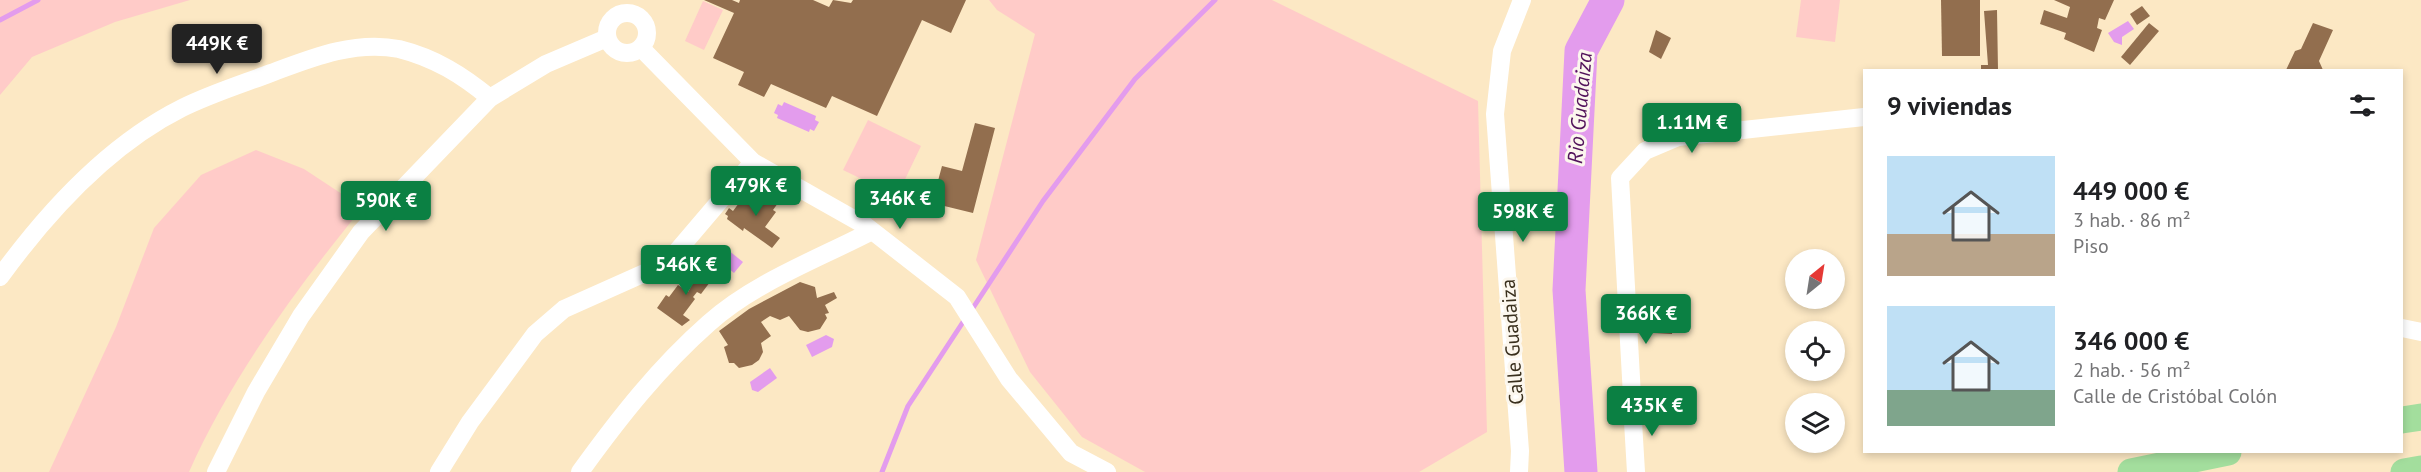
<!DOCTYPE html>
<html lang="es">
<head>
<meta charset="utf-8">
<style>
	body { margin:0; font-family:"PT Sans",sans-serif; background:#f6f6f6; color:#202124; height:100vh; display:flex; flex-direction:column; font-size:22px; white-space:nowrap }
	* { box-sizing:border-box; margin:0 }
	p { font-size:20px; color:#757577 }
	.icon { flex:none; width:33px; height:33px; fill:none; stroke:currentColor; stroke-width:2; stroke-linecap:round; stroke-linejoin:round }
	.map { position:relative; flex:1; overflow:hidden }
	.details { position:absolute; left:1863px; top:69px; width:540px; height:384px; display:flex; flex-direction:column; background:#fff; border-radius:0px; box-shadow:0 3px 9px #0003 }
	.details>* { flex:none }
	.needle { width:39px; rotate:30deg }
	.controls { position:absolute; left:1785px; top:249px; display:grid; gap:12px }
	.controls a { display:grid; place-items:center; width:60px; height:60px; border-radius:50%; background:#fff; box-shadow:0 3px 9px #0003; font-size:30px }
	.price { position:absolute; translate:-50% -51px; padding:0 14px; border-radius:6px; background:#0b8043; color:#fff; font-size:20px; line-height:39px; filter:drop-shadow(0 2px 3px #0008) }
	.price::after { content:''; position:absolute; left:50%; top:36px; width:18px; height:14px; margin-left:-9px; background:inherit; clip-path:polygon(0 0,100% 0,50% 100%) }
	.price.selected { background:#222; color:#fff }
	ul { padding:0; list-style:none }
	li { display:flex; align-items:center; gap:18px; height:150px; padding:0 24px }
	li span { display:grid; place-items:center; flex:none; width:168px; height:120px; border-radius:0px; color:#555 }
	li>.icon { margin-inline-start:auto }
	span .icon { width:72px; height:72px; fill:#fffc; stroke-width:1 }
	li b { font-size:26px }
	h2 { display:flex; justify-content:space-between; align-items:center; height:72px; padding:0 24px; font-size:26px }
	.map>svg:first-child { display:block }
</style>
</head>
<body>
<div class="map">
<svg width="2421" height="472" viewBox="0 0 2421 472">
	<rect width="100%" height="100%" fill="#fce8c4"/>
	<g fill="#ffcbc8">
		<polygon points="0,0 190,0 115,22 32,57 0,95"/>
		<polygon points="989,0 1272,0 1478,101 1487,432 1419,472 1145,472 1082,437 1030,372 976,260 1035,34 997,10"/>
		<polygon points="1801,0 1840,0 1835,42 1796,37"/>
		<polygon points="703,1 723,10 704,50 685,41"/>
		<polygon points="868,120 921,146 897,196 843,170"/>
		<path d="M256,150L304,169L348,198L354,218C291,296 230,380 189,472H49L116,327L154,228L201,175Z"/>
	</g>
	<g fill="#e39ced">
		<polygon points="2128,21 2134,29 2122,37 2122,45 2114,42 2108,33"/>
		<polygon points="784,102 816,116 815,120 819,122 814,131 810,129 809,132 777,118 778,115 774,113 778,104 782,106"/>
		<polygon points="723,246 743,262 734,273 715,257"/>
		<polygon points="826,335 834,339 832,347 812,357 806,345"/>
		<polygon points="770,368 777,378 758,392 752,390 750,382"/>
	</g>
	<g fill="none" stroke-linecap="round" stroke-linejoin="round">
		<g stroke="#e39ced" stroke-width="5">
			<polyline points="0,20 38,0"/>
			<polyline points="971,311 1043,201 1135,79 1215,0"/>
			<polyline points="882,472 908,406 965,319"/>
		</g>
		<polyline stroke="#e39ced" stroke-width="33" points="1581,472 1569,290 1581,51 1608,0"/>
	</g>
	<g fill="#926e4e">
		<polygon points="704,0 732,0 739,3 740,0 813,0 829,7 833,0 851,3 853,0 966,0 951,33 922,20 877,116 832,96 826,108 771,84 764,97 738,85 744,72 713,58 734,13"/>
		<polygon points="1941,0 1980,0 1980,56 1942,56"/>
		<polygon points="2054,0 2114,0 2105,20 2099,18 2097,28 2102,30 2094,52 2064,39 2066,33 2040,24 2044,10 2067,18 2070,7"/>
		<polygon points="2142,6 2150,16 2137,25 2130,14"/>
		<polygon points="1997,10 1998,70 1981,70 1981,65 1988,65 1984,11"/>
		<polygon points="2149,23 2159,31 2130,65 2121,57"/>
		<polygon points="2313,23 2333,30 2319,61 2323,70 2286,70 2295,51 2301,49"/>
		<polygon points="1656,30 1671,38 1661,59 1649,52"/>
		<polygon points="975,123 995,128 973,213 932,203 942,166 962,171"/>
		<polygon points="759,189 778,203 773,210 776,212 765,227 780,238 772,248 744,228 743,231 727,219 728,216 725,214 729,208 733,211 742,199 747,204"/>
		<polygon points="700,262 716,274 701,294 697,292 693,297 695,299 683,315 690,320 682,326 657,308 666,295 669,297 678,285 688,292 700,271 695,268"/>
		<polygon points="800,282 815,287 817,298 834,292 837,298 825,305 829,313 825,314 827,318 820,329 808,332 800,330 789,316 780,320 770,316 761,322 771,336 761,343 763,352 759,360 752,365 739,368 734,363 729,363 724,347 728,345 719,331 749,309"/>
		<polygon points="1655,317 1673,318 1672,334 1654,333"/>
		<polygon points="1622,396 1646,396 1646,405 1621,405"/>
	</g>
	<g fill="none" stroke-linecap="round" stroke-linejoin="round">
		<g stroke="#fff" stroke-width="18">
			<circle cx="627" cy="33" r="20"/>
			<polyline points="641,48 753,162 866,226 957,297 1009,379 1071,453 1107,472"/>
			<path d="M0,277C48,211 108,145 182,108C210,94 242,84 271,73C311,58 355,40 399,49C435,58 462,75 490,98"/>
			<polyline points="2402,328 2421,332"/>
			<polyline points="1632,396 1620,178 1645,151 1678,137 1864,117"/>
			<polyline points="1632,405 1636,472"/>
			<polyline points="216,472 256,392 301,316 361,232 490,98 546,64 607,38"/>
			<polyline points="439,472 470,422 535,334 564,309 667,263 753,162"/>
			<path d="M580,472C619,418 659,367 709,323C755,282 818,259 872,231"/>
			<polyline points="1519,472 1520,451 1495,114 1502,51 1522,0"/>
		</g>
		<g stroke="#a3de9d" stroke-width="27">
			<polyline points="2402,420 2421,417"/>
			<polyline points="2131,472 2228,452"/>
			<polyline points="2404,472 2421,469"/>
		</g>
	</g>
	<g text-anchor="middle" stroke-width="6" stroke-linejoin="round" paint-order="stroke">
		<g font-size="20" fill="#392f1d" stroke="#fcf7ee">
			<text transform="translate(1512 342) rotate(-94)" y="7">Calle Guadaiza</text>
		</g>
		<g font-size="21" font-style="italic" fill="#52125b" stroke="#fcf7ee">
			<text transform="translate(1580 108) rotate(-85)" y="7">Rio Guadaiza</text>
		</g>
	</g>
</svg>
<div class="controls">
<a><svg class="needle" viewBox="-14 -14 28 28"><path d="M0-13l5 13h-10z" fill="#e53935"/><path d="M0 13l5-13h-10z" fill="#757577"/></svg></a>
<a><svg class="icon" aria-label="locate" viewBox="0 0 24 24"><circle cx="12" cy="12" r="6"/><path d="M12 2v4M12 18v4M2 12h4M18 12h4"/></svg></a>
<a><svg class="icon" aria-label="layers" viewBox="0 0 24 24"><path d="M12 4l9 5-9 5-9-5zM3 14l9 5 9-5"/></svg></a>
</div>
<b class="price selected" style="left:217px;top:75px">449K €</b>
<b class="price" style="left:1692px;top:154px">1.11M €</b>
<b class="price" style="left:756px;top:217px">479K €</b>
<b class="price" style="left:900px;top:230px">346K €</b>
<b class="price" style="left:386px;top:232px">590K €</b>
<b class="price" style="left:1523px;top:243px">598K €</b>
<b class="price" style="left:686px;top:296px">546K €</b>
<b class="price" style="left:1646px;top:345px">366K €</b>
<b class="price" style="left:1652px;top:437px">435K €</b>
<section class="details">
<h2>9 viviendas<svg class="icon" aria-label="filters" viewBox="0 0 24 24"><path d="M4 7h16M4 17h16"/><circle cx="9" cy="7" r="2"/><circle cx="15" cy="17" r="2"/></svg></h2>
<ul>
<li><span style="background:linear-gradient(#bfe0f5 65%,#b9a48a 0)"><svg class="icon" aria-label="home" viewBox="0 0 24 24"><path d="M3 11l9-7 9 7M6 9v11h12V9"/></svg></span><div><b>449 000 €</b><p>3 hab. · 86 m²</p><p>Piso</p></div></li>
<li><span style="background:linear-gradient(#bfe0f5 70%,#7fa58c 0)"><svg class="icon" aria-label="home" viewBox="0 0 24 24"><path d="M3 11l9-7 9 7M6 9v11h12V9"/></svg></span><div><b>346 000 €</b><p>2 hab. · 56 m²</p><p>Calle de Cristóbal Colón</p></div></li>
</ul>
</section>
</div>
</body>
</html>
